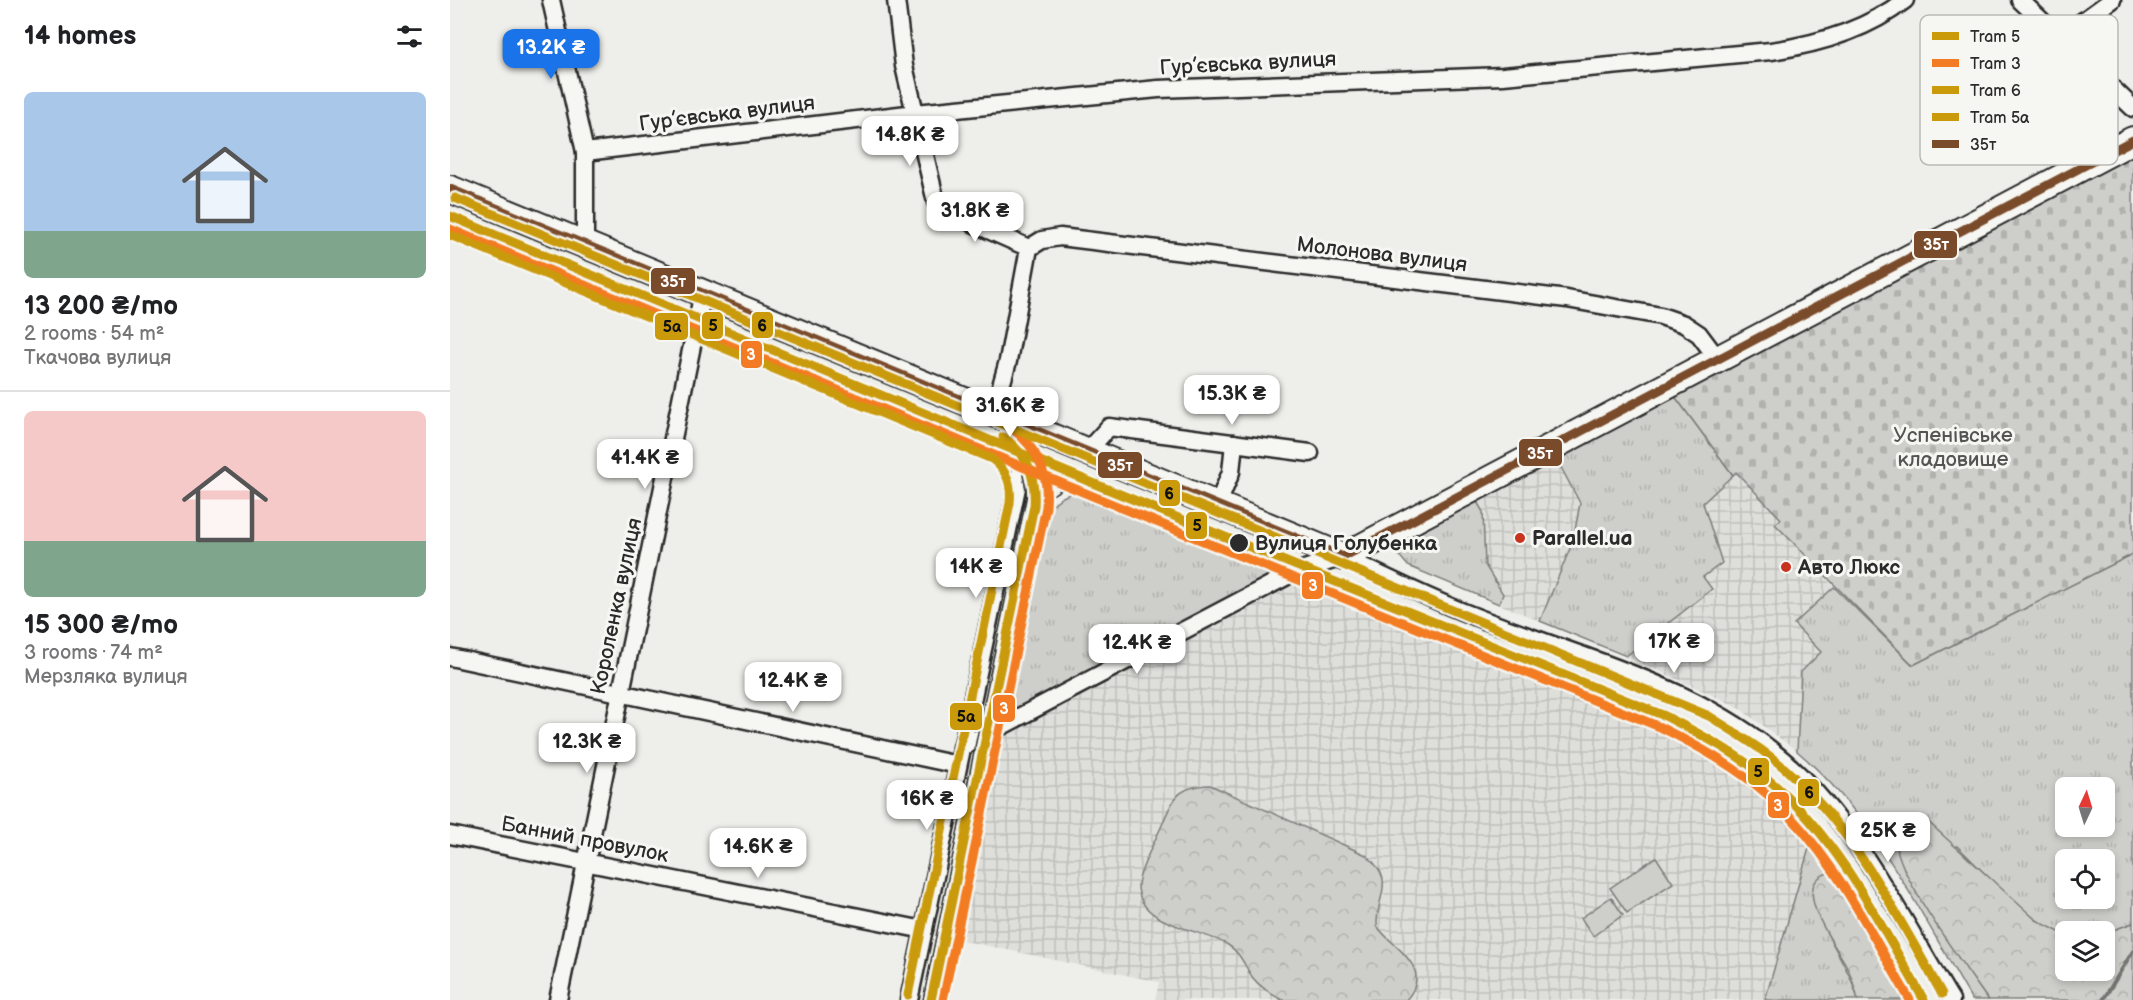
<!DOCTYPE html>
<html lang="en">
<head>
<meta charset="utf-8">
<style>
	body { margin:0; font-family:"Balsamiq Sans",sans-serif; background:#f2f2f2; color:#202124; height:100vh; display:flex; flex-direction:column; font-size:22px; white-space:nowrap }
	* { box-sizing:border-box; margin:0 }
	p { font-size:20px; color:#757577 }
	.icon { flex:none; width:33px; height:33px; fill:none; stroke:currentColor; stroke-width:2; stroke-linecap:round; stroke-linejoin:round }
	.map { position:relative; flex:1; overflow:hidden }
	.side { display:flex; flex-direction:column; background:#fff; width:450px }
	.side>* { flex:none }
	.needle { width:39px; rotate:4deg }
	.tools { position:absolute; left:1605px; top:777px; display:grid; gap:12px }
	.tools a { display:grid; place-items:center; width:60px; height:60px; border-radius:9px; background:#fff; box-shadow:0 3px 9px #0003; font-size:30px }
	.price { position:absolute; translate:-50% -51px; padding:0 14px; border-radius:12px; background:#fff; color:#222; font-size:20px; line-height:39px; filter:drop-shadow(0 2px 3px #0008) }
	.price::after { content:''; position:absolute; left:50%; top:36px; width:18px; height:14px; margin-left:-9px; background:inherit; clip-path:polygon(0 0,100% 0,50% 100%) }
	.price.on { background:#1a73e8; color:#fff }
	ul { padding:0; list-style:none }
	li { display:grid; align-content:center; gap:12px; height:318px; padding:0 24px }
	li+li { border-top:2px solid #e0e0e0 }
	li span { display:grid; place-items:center; height:186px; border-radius:9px; color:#555 }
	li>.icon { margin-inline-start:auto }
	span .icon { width:108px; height:108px; fill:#fffc; stroke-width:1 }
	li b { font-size:26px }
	h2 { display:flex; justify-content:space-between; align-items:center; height:72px; padding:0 24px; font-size:26px }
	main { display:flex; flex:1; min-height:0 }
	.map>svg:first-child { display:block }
</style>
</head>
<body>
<main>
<section class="side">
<h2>14 homes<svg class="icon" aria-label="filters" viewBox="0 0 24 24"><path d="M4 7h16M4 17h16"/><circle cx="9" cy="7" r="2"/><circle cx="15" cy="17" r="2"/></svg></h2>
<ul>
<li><span style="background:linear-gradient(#a9c7e8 75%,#7fa58c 0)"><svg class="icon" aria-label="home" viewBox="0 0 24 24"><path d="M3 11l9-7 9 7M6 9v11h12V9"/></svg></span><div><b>13 200 ₴/mo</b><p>2 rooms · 54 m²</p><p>Ткачова вулиця</p></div></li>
<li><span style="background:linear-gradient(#f6c9c9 70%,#7fa58c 0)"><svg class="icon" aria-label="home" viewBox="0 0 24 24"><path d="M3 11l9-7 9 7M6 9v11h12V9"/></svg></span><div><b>15 300 ₴/mo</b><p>3 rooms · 74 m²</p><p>Мерзляка вулиця</p></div></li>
</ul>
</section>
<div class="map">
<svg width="1683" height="1000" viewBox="0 0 1683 1000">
	<defs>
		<pattern id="industrial-grid" width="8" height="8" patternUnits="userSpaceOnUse" patternTransform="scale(1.5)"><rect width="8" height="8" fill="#dededb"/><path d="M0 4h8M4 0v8" fill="none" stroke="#bfbfbc"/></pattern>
		<pattern id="grass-tufts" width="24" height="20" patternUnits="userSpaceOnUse" patternTransform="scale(1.5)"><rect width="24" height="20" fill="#cececa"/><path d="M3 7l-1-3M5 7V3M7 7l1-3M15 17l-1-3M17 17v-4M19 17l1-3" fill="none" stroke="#b1b1ae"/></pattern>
		<pattern id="forest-crowns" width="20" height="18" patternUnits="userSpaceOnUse" patternTransform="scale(1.5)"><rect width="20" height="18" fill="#cececa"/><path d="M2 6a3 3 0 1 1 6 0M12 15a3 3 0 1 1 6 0" fill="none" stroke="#b1b1ae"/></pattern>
		<pattern id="cemetery-stones" width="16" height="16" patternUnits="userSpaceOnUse" patternTransform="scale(1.5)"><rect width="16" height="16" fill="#cececa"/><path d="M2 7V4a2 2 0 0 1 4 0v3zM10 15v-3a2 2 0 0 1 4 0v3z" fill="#b1b1ae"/></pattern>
	</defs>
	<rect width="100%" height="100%" fill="#eeeeea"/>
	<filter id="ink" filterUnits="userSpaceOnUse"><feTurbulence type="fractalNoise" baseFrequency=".0167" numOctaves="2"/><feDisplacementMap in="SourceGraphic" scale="12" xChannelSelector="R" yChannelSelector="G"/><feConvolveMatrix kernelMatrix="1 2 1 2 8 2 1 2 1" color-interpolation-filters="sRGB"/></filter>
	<g filter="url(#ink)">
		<g fill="url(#industrial-grid)">
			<polygon points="1106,458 1130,503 1123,541 1090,621 1049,604 1053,594 1035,565 1026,500"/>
			<polygon points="1286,472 1331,520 1326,525 1384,587 1345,624 1371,652 1351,672 1347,751 1286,706 1176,656 1262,589 1253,577 1272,562 1253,503"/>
			<polygon points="860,577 1213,722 1280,758 1336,803 1364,831 1315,1000 705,1000 709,982 510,940 497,1000 489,1000 543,740"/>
		</g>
		<g fill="url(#grass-tufts)" stroke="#7c7c7a" stroke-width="1.5" fill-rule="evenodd">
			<polygon points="1224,395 1283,475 1253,503 1272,563 1253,577 1262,589 1176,656 1090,621 1123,541 1130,503 1106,458"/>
			<path d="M631,490L650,491L836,567L547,719L587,527C597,505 609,496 631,490Z"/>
			<polygon points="1026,500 1033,512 1035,565 1053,594 1049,604 958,566 948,554 951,539"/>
			<path d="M1683,554V923L1655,933L1616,932L1615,935C1587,930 1530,868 1507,846L1454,869L1478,911L1538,1000H1522C1471,914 1425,817 1347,751L1351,672L1371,652L1344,624L1384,587L1463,665ZM1616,788H1654V826H1616ZM1616,860H1654V898H1616Z"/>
			<path d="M1364,831L1387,861L1470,1000H1458L1385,876L1378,873L1364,901C1374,937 1399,964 1408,1000H1315Z"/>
		</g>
		<g fill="url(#forest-crowns)" stroke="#7c7c7a" stroke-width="1.5">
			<path d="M760,785L916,855C948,883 926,893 927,926C941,947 986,967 956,1000H832C821,994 811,988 803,978C795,967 791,953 778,945C751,928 688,927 688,885C689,870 706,839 712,825C723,797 729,786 760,785Z"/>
			<path d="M1474,818L1586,920L1615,935L1616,970H1654L1655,933L1683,923V1000H1538C1516,968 1448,878 1446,842C1445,825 1461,821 1474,818Z"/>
			<path d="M1378,873L1385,875L1458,1000H1408C1405,988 1402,976 1396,965C1386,946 1338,885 1378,873Z"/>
		</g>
		<polygon fill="url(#cemetery-stones)" stroke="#7c7c7a" stroke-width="1.5" points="1683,150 1683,554 1463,665 1325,524 1331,519 1286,472 1283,475 1224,395"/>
		<g fill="#cececa" stroke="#7c7c7a" stroke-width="1.5">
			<polygon points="1206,857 1223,883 1177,913 1160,888"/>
			<polygon points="1161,897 1173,915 1143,936 1131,918"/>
		</g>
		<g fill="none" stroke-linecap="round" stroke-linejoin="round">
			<polyline stroke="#757573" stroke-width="4" points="1653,1000 1683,951"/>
			<defs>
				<g id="minor">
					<polyline points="101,0 135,152 135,245"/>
					<polyline points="446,0 454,66 486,202 493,210 579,248"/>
					<polyline points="1570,0 1683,108"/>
					<polyline points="1611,37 1662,0"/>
					<path d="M135,152L466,113L708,89L1053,76L1321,51C1369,44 1417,30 1455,0"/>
					<polyline points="579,248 592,240 610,237 1117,299 1211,316 1234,324 1249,334 1267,358"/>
					<polyline points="544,411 558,361 579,248"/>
					<polyline points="638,450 659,427 860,453"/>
					<polyline points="768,504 781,472 784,443"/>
					<polyline points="0,657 508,765"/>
					<path d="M512,747L845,572L893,557C935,577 977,598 1021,615C1132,659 1262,688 1349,775C1413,839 1454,923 1501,1000"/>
					<polyline points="0,835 474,930"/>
					<polyline points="108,1000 253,292"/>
					<polyline points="459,1000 580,426"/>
				</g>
				<polyline id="highway" points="0,189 893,557 1683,140"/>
			</defs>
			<use href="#minor" stroke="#2b2b2b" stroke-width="21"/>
			<use href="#highway" stroke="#2b2b2b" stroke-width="30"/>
			<use href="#minor" stroke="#f6f6f2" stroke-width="16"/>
			<use href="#highway" stroke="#f6f6f2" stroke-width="26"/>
			<g stroke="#2b2b2b" stroke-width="1.5">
				<path d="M577,511C595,477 617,475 652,479"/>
				<path d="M581,525C593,499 609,483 640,485"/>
				<polyline points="473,1000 577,494 571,466 552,446"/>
			</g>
			<defs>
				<g id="bus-1">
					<polyline points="0,189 893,557"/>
					<polyline points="893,557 1683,140"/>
				</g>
			</defs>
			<use href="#bus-1" stroke="#f6f6f2" stroke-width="14"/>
			<use href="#bus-1" stroke="#7a4b2a" stroke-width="9"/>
			<defs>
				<g id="tram-1">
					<path d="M0,216L650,486L1215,716C1254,736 1294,757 1327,787C1392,845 1431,926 1474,1000"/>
					<path d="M481,1000L584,506C586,476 578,455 553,437"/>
				</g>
				<g id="tram-2">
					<path d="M0,229L645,497L1210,727C1248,746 1286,767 1318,795C1381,850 1418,929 1460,1000"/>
					<path d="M493,1000L596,507C599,472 588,448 560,427"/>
				</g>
				<path id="tram-3" d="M5,198L1259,716C1289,735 1320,753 1345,778C1409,838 1449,919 1492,994"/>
				<path id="tram-4" d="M0,235L542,459C557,471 562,483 560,503L458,995"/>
			</defs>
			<use href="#tram-1" stroke="#f6f6f2" stroke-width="14"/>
			<use href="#tram-2" stroke="#f6f6f2" stroke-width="14"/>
			<use href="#tram-3" stroke="#f6f6f2" stroke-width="14"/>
			<use href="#tram-4" stroke="#f6f6f2" stroke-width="14"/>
			<use href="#tram-1" stroke="#ca9a0b" stroke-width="9"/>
			<use href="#tram-2" stroke="#f37b24" stroke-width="9"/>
			<use href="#tram-3" stroke="#ca9a0b" stroke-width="9"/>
			<use href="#tram-4" stroke="#ca9a0b" stroke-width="9"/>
		</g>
	</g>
	<g fill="#c8321e" stroke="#f6f6f2" stroke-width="2">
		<circle cx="1070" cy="538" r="6"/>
		<circle cx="1336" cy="567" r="6"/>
	</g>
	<circle fill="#2b2b2b" stroke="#f6f6f2" stroke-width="2" cx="789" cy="543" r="10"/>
	<g text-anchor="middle" stroke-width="6" stroke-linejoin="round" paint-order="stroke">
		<g font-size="21" fill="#2b2b2b" stroke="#f6f6f2">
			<text transform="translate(798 63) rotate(-3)" y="7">Гур’євська вулиця</text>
			<text transform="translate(277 113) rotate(-7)" y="7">Гур’євська вулиця</text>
			<text transform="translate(932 254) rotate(7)" y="7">Молонова вулиця</text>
			<text transform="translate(166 606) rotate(-78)" y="7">Короленка вулиця</text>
			<text transform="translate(135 839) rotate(11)" y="7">Банний провулок</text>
		</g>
		<g font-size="21" fill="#545453" stroke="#f6f6f2">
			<text x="1503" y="442">Успенівське<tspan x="1503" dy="24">кладовище</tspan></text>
		</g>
		<g font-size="21" font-weight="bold" fill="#2b2b2b" stroke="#f6f6f2" text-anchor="start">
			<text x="1082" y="545">Parallel.ua</text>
			<text x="1348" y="574">Авто Люкс</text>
		</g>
		<g font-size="21" font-weight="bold" fill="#2b2b2b" stroke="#f6f6f2" text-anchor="start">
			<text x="805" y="550">Вулиця Голубенка</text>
		</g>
	</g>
	<rect x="1470" y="15" width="198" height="150" rx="9" fill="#f6f6f2" stroke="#b9b9b6" stroke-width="1.5"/>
	<rect x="1482" y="32" width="27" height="8" fill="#ca9a0b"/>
	<rect x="1482" y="59" width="27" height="8" fill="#f37b24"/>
	<rect x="1482" y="86" width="27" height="8" fill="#ca9a0b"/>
	<rect x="1482" y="113" width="27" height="8" fill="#ca9a0b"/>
	<rect x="1482" y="140" width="27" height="8" fill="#7a4b2a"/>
	<g font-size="16" fill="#2b2b2b">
		<text x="1520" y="42">Tram 5</text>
		<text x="1520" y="69">Tram 3</text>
		<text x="1520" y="96">Tram 6</text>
		<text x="1520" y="123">Tram 5а</text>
		<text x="1520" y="150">35т</text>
	</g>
	<g stroke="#f6f6f2" stroke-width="2">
		<rect x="1463" y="230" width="45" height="29" rx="6" fill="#7a4b2a"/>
		<rect x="200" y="267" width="46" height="28" rx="6" fill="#7a4b2a"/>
		<rect x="301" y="311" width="23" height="28" rx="6" fill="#ca9a0b"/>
		<rect x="251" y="311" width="23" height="29" rx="6" fill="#ca9a0b"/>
		<rect x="204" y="312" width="35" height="29" rx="6" fill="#ca9a0b"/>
		<rect x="290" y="340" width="23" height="29" rx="6" fill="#f37b24"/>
		<rect x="1068" y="438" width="45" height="29" rx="6" fill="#7a4b2a"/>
		<rect x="647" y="451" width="46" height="28" rx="6" fill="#7a4b2a"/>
		<rect x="708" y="479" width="23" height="28" rx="6" fill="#ca9a0b"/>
		<rect x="735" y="511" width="23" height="29" rx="6" fill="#ca9a0b"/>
		<rect x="851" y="571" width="23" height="29" rx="6" fill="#f37b24"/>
		<rect x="542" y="694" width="24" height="29" rx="6" fill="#f37b24"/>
		<rect x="499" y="702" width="34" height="29" rx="6" fill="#ca9a0b"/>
		<rect x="1297" y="757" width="23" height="29" rx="6" fill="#ca9a0b"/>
		<rect x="1347" y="778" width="23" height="29" rx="6" fill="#ca9a0b"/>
		<rect x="1317" y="791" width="23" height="28" rx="6" fill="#f37b24"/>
	</g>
	<g font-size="16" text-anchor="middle" font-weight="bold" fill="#fff">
		<text x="1486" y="250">35т</text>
		<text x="223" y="287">35т</text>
		<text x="301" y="360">3</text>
		<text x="1090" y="459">35т</text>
		<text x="670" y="471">35т</text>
		<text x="863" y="591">3</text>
		<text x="554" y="714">3</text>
		<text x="1328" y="811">3</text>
	</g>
	<g font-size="16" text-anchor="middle" font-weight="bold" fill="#111">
		<text x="312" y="331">6</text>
		<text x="263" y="331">5</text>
		<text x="222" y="332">5а</text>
		<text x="719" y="499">6</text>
		<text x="747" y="531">5</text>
		<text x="516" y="722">5а</text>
		<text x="1308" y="777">5</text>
		<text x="1359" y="798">6</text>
	</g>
</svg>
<div class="tools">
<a><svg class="needle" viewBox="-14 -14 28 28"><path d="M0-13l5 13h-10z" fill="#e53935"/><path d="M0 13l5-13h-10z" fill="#757577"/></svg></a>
<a><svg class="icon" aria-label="locate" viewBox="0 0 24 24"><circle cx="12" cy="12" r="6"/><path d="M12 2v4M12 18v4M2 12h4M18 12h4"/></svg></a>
<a><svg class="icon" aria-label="layers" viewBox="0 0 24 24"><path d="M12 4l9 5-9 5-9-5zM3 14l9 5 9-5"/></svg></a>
</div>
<b class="price on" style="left:101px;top:80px">13.2K ₴</b>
<b class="price" style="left:460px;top:167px">14.8K ₴</b>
<b class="price" style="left:525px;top:243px">31.8K ₴</b>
<b class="price" style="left:782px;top:426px">15.3K ₴</b>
<b class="price" style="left:560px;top:438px">31.6K ₴</b>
<b class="price" style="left:195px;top:490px">41.4K ₴</b>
<b class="price" style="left:526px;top:599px">14K ₴</b>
<b class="price" style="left:1224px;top:674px">17K ₴</b>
<b class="price" style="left:687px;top:675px">12.4K ₴</b>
<b class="price" style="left:343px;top:713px">12.4K ₴</b>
<b class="price" style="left:137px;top:774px">12.3K ₴</b>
<b class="price" style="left:477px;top:831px">16K ₴</b>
<b class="price" style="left:1438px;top:863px">25K ₴</b>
<b class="price" style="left:308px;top:879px">14.6K ₴</b>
</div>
</main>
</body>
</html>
